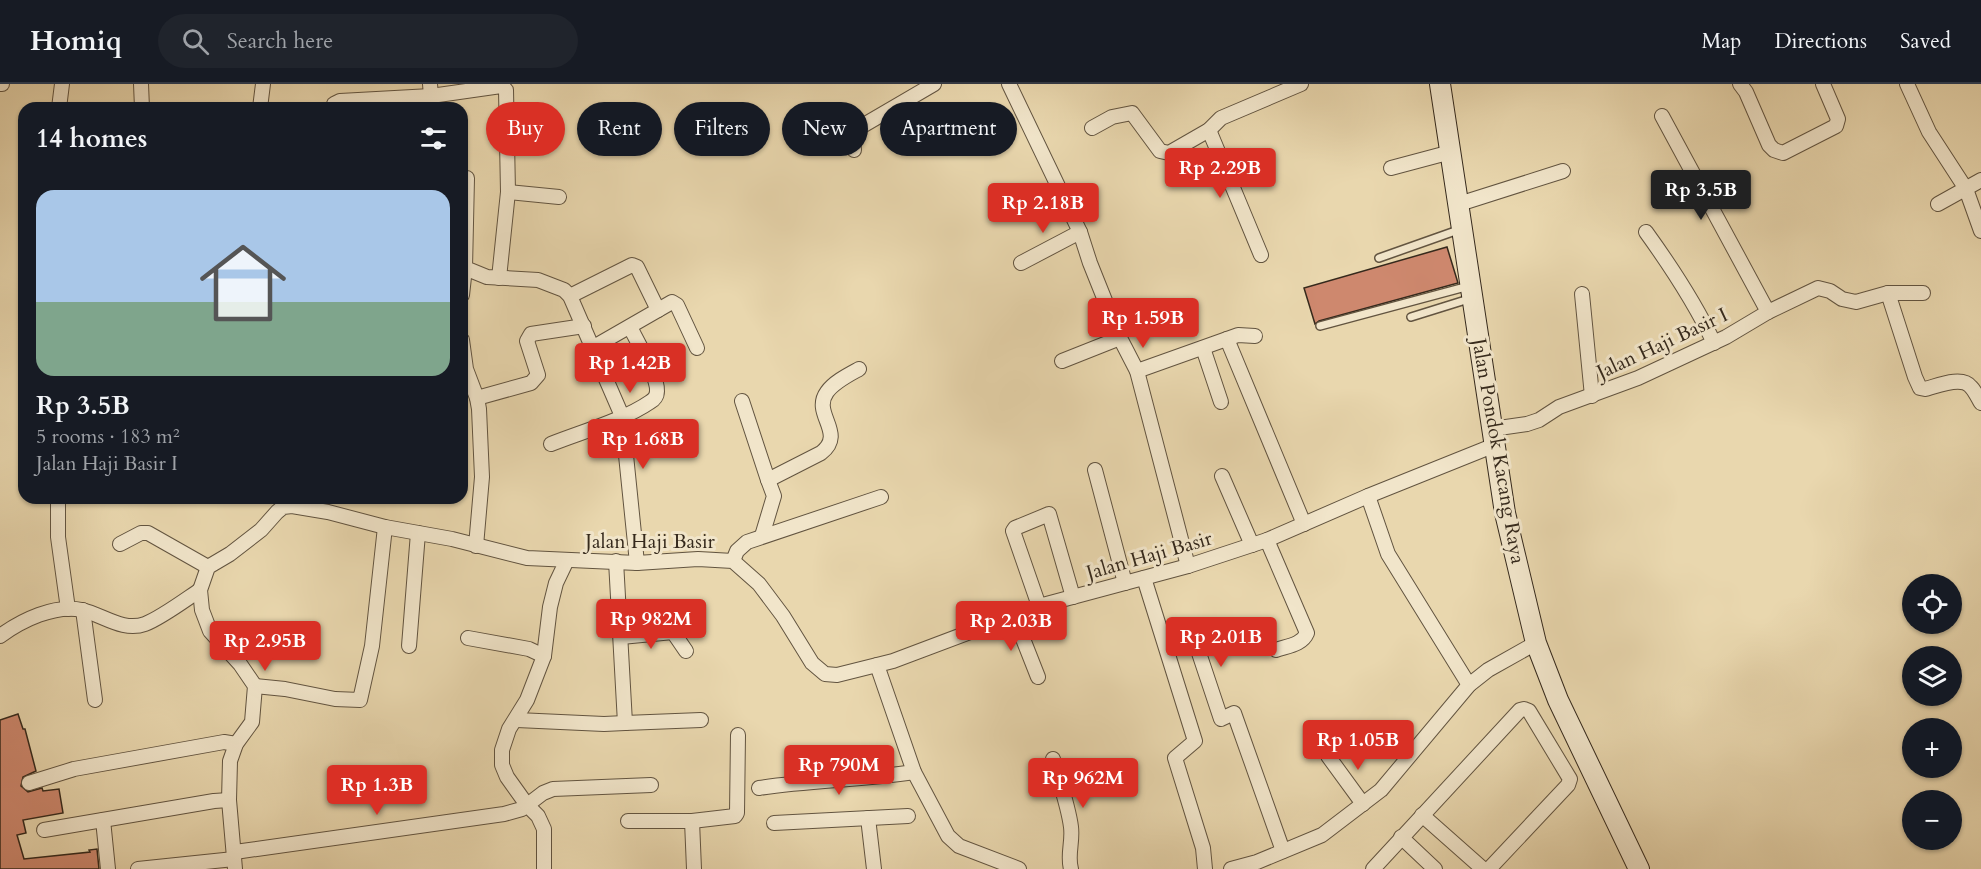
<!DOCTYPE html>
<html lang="en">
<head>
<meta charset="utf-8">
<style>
	body { margin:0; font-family:Cardo,serif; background:#20242c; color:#f1f3f6; height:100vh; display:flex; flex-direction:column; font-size:22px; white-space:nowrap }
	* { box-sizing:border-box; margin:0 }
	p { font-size:20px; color:#9ea1a6 }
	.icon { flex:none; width:33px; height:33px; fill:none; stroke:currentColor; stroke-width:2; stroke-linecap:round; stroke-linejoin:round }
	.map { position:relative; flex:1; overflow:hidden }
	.sheet { position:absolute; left:18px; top:18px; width:450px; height:402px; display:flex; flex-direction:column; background:#171b24; border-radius:18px; box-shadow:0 2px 4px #0004 }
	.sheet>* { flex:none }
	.banner { position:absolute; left:486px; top:18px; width:570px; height:54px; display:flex; gap:12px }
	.controls { position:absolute; left:1902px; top:490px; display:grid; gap:12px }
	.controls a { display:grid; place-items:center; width:60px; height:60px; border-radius:50%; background:#171b24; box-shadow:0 2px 4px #0004; font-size:30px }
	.price { position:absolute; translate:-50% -51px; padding:0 14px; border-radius:6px; background:#d93025; color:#fff; font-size:20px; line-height:39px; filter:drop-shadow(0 2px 3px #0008) }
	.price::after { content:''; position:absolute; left:50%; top:36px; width:18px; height:14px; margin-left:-9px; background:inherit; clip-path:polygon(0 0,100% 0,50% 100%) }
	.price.current { background:#222; color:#fff }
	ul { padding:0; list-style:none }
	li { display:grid; align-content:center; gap:12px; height:318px; padding:0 18px }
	li span { display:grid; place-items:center; height:186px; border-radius:18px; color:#555 }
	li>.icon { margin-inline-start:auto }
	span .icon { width:108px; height:108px; fill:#fffc; stroke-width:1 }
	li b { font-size:26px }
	h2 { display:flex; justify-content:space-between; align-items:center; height:72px; padding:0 18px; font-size:26px }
	.pill { padding:0 21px; border-radius:27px; background:#171b24; box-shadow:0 2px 4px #0004; font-size:21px; line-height:54px }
	.pill.current { background:#d93025; color:#fff }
	header { display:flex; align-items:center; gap:36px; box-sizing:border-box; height:84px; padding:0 30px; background:#171b24; border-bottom:2px solid #363941 }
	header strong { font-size:28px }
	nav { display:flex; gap:33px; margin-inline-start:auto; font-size:21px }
	.search { width:420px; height:54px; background:#20242c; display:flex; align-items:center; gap:15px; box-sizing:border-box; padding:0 21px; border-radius:33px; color:#9ea1a6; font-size:22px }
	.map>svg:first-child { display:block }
</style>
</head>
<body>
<header>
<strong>Homiq</strong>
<div class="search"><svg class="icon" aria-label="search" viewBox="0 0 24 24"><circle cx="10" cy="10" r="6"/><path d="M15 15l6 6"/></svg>Search here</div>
<nav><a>Map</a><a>Directions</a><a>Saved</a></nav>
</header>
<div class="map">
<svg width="1981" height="785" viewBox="0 0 1981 785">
	<rect width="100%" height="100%" fill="#e9d7ae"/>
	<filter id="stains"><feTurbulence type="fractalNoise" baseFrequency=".00333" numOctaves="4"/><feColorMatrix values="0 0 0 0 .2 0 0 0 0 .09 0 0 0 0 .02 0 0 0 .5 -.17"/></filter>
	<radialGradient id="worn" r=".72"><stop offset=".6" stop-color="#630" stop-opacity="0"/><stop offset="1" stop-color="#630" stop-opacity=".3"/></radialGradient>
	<g fill="#ce886e" stroke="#35291c" stroke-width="1.5">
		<polygon points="1447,163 1458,199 1319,237 1315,240 1304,204"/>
		<polygon points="18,630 23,645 25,645 36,687 23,693 21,702 28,708 42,704 43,707 59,705 63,729 23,736 26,749 17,751 24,775 90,768 89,766 97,765 99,785 0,785 0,636"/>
	</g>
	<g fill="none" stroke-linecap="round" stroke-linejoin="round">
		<defs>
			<g id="service">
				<polyline points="1379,174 1461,145"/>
				<polyline points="1411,233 1472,214"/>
				<polyline points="1320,242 1469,202"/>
			</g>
			<g id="minor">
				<polyline points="0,0 2,0"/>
				<polyline points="141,0 142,24"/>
				<polyline points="430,0 431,12 501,2 506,6 508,108 499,194"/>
				<polyline points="1009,0 1080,148 1090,179 1120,254 1137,287 1188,482"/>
				<polyline points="1740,0 1746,8 1769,61 1774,66 1783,69 1836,42 1838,35 1823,0"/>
				<polyline points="1907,0 1929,48 1966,105 1981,147"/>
				<polyline points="59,24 62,0"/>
				<polyline points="260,24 263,0"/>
				<polyline points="333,24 334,20 340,17 431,12"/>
				<polyline points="1662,32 1768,228"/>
				<polyline points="1092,44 1112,33 1132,29 1160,67 1169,69 1209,46 1221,34 1301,0"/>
				<polyline points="1209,46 1261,171"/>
				<polyline points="854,66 853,53 857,45 934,0"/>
				<polyline points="1391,84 1451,68"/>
				<polyline points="467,94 465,184 487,193 538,196 564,206 570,212 622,332 637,479"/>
				<polyline points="508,108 559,113"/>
				<polyline points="1459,120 1563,87"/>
				<polyline points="1938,120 1981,96"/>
				<path d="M1646,148C1672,184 1695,219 1714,259"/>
				<polyline points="1021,179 1080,148"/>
				<polyline points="462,183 465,184 462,211"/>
				<path d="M1888,209L1915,293L1920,304L1925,305C1937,302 1962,291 1971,303C1975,307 1978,314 1981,319"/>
				<polyline points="1582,210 1592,312"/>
				<polyline points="570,212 632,181 637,183 658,226"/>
				<polyline points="1227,255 1304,440"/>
				<polyline points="462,256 466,285 477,314 479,325 482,393 476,462"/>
				<polyline points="592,264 672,218 677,221 697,264"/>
				<polyline points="1203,264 1221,318"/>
				<polyline points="1062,277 1120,254"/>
				<polyline points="1137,287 1238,251 1255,252"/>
				<polyline points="477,314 531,299 538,291 527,257 531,250 584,242"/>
				<polyline points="742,317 768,396"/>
				<polyline points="1492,345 1527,340 1539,336 1559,323 1638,294 1726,253 1768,228 1818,204 1830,207 1842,215 1856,218 1888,209 1923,209"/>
				<path d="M551,360C581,348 624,336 650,318C654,316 657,312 657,307C658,293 637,257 630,243"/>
				<polyline points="1095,386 1125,499"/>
				<polyline points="1222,392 1252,461"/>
				<polyline points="1368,412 1388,470 1469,601"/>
				<polyline points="58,414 58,453 68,525"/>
				<path d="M762,452L774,412L768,396L821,369C847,349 811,330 827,308C834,298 848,291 859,285"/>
				<path d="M1267,456L1307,549C1302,561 1287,562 1276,566"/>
				<polyline points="120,460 141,449 148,449 208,483"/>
				<polyline points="616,477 625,639 701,636"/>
				<polyline points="733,477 737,467 747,458 881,413"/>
				<polyline points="1144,494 1195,657 1175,674 1203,764 1205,785"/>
				<polyline points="1039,522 1013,447 1015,444 1049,430 1073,513"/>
				<polyline points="83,526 95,616"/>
				<polyline points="1014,532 1038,593"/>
				<path d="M0,552C22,536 55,520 82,526C103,531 123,548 145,540C161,534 185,516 200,506"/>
				<polyline points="621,553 673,548 686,567"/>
				<polyline points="468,554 529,565 544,572"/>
				<polyline points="1196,560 1221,635 1234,629 1283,767"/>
				<polyline points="409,562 418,449"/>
				<polyline points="877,581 914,688 948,752 959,762 1019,785"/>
				<polyline points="255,602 285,605 335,615 360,616 372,562 385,443"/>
				<polyline points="517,636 604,640 625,639"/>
				<polyline points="1328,672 1363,720"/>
				<path d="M1053,675C1059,697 1068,720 1071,743C1073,758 1067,771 1071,785"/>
				<polyline points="29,699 74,685 224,658 236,660"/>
				<path d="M759,704C810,696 862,696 914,688"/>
				<polyline points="1422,731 1483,785"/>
				<polyline points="868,734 874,785"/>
				<polyline points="103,736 108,785"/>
				<polyline points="628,737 692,737 694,785"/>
				<polyline points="692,737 735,732 737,729 738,651"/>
				<polyline points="774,739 908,732"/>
				<polyline points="44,746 214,717 229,716"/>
				<polyline points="1401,753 1435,785"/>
				<polyline points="235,768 504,730 522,725 543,709 553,705 651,701"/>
				<polyline points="138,785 234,775"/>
				<polyline points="235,785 229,716 230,677 236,660 252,638 255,602 240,580 210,547 202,526 200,506 208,483 230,470 261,446 277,428 283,423 292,422 328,428 385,443 452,455 527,474 637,479 698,475 733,477 759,500 783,532 812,579 825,590 837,591 893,577 1039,522 1188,482 1267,456 1368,412 1495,361"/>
				<polyline points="544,785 544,745 538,732 527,721 507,693 502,681 502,666 509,645 527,616 544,572 550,523 556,499 567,476"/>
				<polyline points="1231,785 1257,778 1322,751 1381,706 1469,601 1488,586 1536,559"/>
				<polyline points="1373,785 1520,626 1524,625 1529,627 1570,695 1568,701 1489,785"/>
			</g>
			<polyline id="secondary" points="1440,0 1505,429 1536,559 1558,616 1639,785"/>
		</defs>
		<use href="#service" stroke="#625440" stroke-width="10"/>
		<use href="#minor" stroke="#625440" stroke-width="16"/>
		<use href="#secondary" stroke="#35291c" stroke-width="22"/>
		<use href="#service" stroke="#f1e5ca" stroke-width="7"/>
		<use href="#minor" stroke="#f1e5ca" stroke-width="14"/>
		<use href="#secondary" stroke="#f1e5ca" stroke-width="20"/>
	</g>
	<g text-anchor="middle" stroke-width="6" stroke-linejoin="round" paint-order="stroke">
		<g font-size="20" fill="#35291c" stroke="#f1e5ca">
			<text transform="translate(1662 259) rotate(-25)" y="7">Jalan Haji Basir I</text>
			<text transform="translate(1499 367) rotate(80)" y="7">Jalan Pondok Kacang Raya</text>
			<text x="650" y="464">Jalan Haji Basir</text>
			<text transform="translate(1149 471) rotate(-16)" y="7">Jalan Haji Basir</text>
		</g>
	</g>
	<rect width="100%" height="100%" filter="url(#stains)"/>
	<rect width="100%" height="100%" fill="url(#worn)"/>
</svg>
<div class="controls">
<a><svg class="icon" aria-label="locate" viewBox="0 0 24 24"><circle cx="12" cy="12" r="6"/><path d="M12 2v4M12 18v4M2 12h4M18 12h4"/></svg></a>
<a><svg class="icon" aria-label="layers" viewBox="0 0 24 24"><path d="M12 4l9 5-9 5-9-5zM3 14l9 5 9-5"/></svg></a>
<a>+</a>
<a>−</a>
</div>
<b class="price" style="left:1220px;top:115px">Rp 2.29B</b>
<b class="price current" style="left:1701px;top:137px">Rp 3.5B</b>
<b class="price" style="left:1043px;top:150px">Rp 2.18B</b>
<b class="price" style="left:1143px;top:265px">Rp 1.59B</b>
<b class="price" style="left:630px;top:310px">Rp 1.42B</b>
<b class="price" style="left:643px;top:386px">Rp 1.68B</b>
<b class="price" style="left:651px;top:566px">Rp 982M</b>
<b class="price" style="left:1011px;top:568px">Rp 2.03B</b>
<b class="price" style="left:1221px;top:584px">Rp 2.01B</b>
<b class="price" style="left:265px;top:588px">Rp 2.95B</b>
<b class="price" style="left:1358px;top:687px">Rp 1.05B</b>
<b class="price" style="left:839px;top:712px">Rp 790M</b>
<b class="price" style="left:1083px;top:725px">Rp 962M</b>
<b class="price" style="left:377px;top:732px">Rp 1.3B</b>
<div class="banner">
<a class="pill current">Buy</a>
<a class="pill">Rent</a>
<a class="pill">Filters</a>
<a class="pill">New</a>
<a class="pill">Apartment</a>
</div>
<section class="sheet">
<h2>14 homes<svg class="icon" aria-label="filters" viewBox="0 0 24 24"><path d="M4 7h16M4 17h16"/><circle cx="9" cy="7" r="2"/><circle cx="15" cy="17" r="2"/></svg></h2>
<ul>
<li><span style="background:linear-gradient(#a9c7e8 60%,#7fa58c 0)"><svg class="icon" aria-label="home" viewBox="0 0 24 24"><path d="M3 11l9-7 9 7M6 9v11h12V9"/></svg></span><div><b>Rp 3.5B</b><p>5 rooms · 183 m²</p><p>Jalan Haji Basir I</p></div></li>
</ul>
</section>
</div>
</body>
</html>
